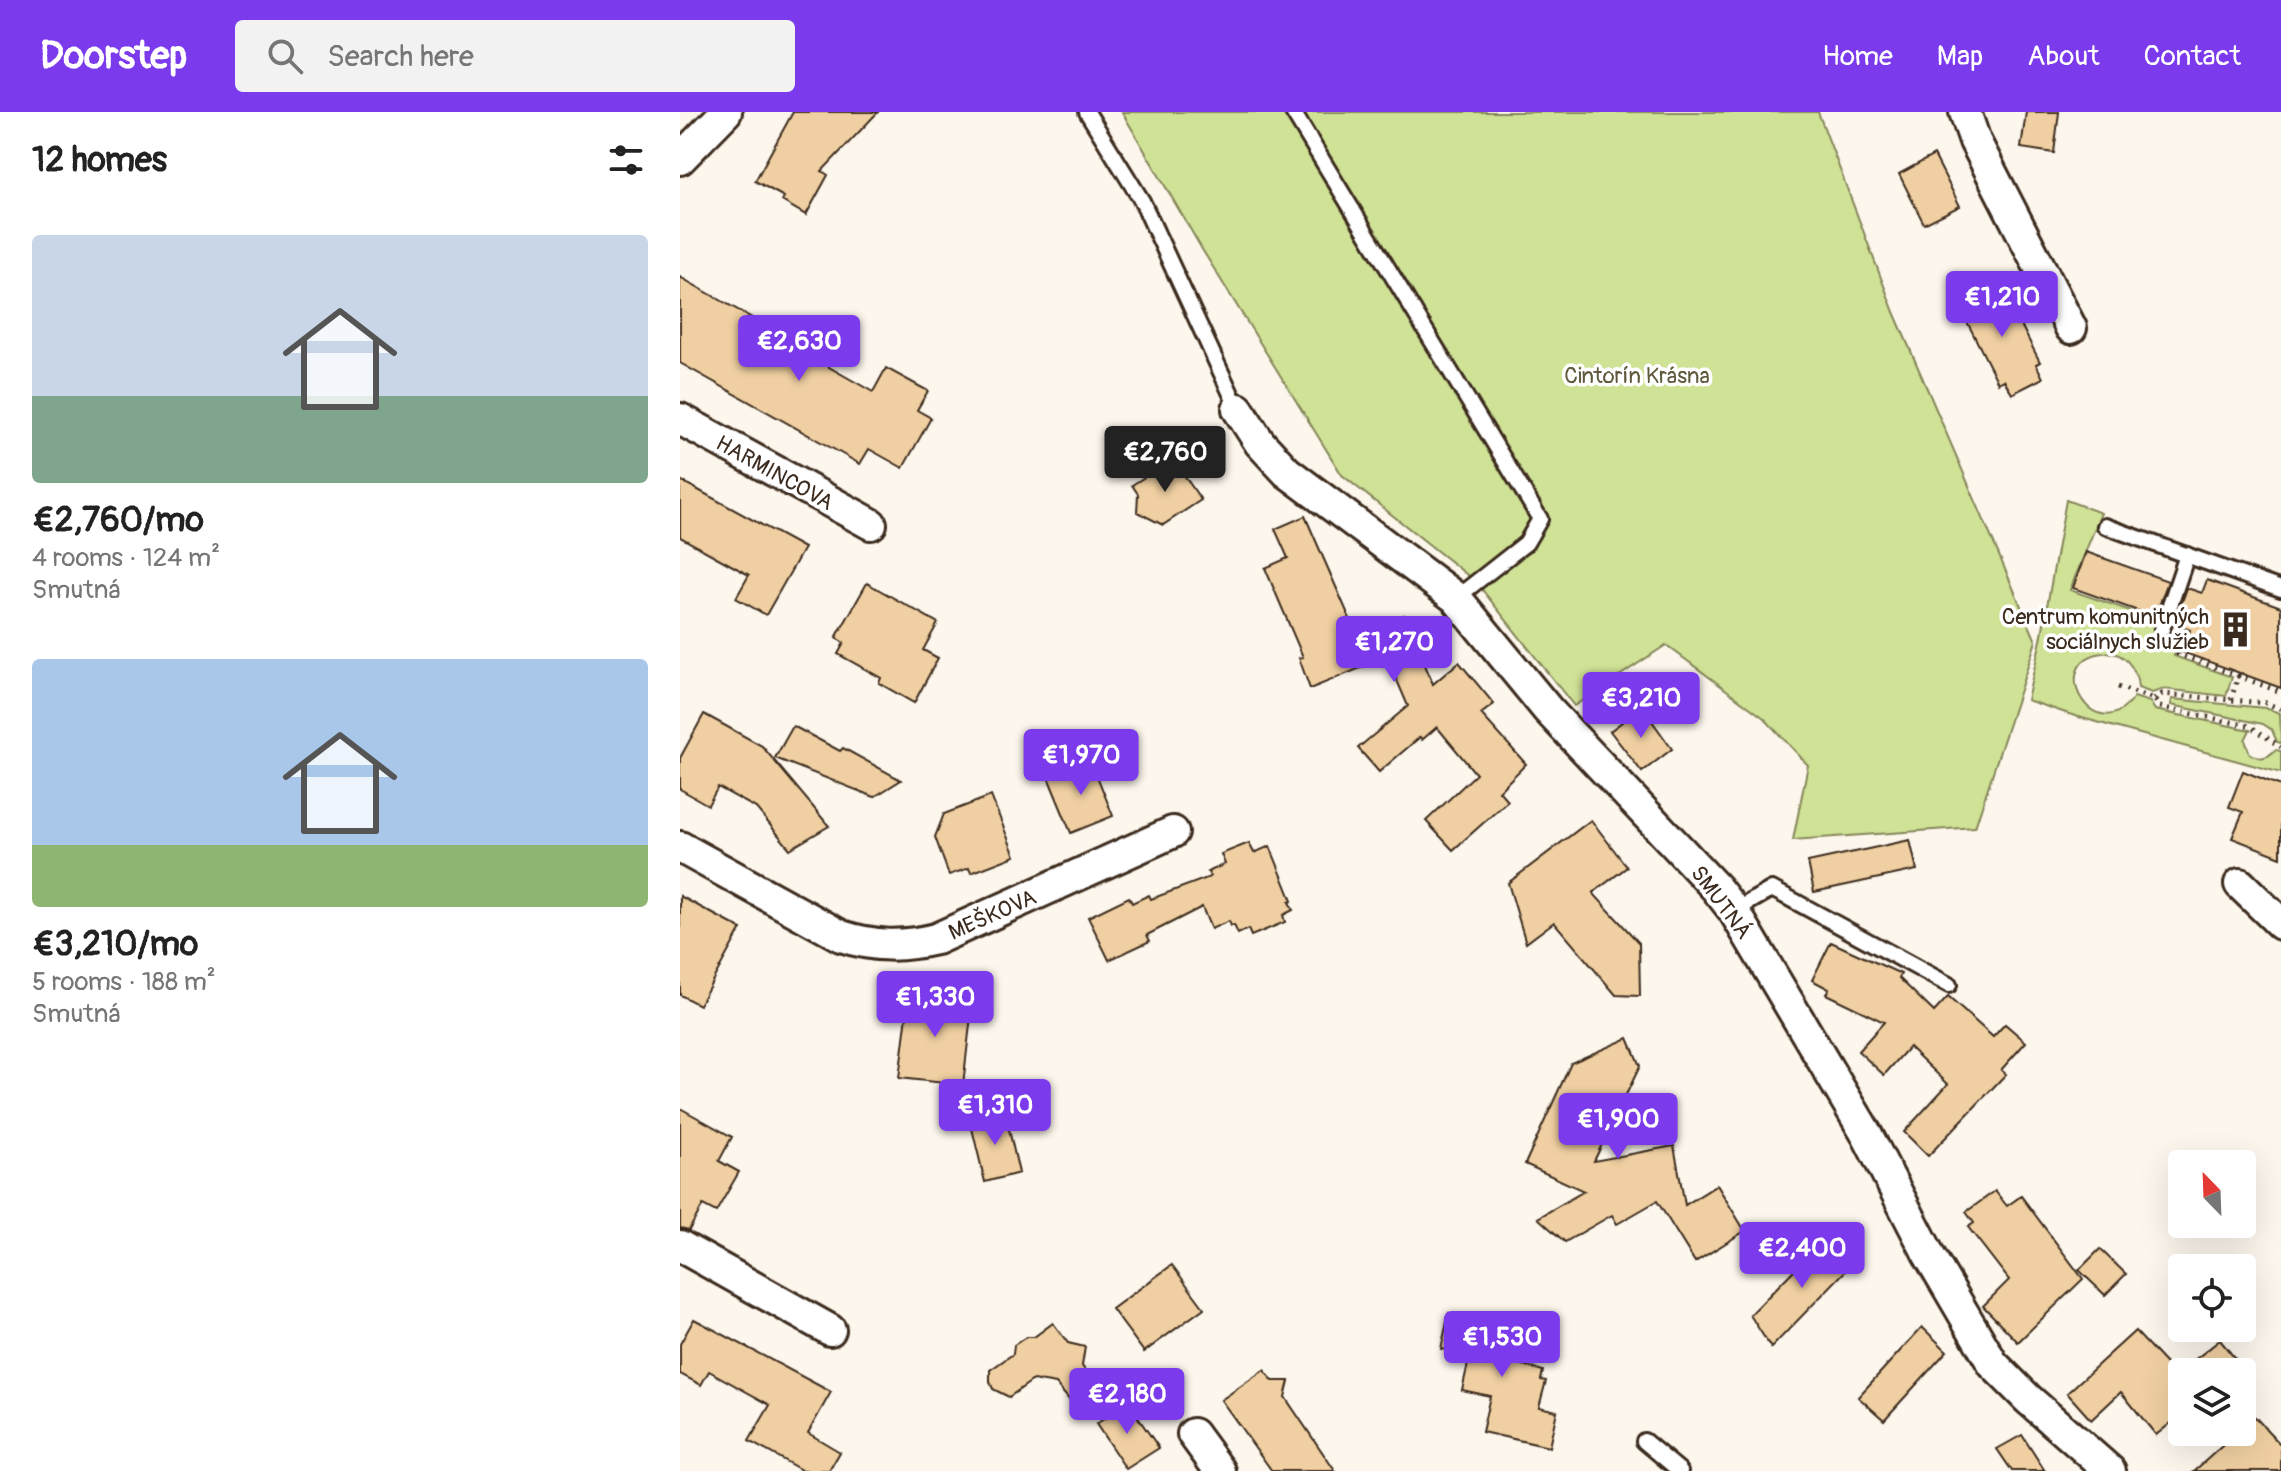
<!DOCTYPE html>
<html lang="en">
<head>
<meta charset="utf-8">
<style>
	body { margin:0; font-family:Pangolin,sans-serif; background:#f2f2f2; color:#222; height:100vh; display:flex; flex-direction:column; font-size:30px; white-space:nowrap }
	* { box-sizing:border-box; margin:0 }
	p { font-size:26px; color:#767676 }
	.icon { flex:none; width:44px; height:44px; fill:none; stroke:currentColor; stroke-width:2; stroke-linecap:round; stroke-linejoin:round }
	.map { position:relative; flex:1; overflow:hidden }
	.sheet { display:flex; flex-direction:column; background:#fff; width:680px }
	.sheet>* { flex:none }
	.needle { width:52px; rotate:337deg }
	.tools { position:absolute; left:1488px; top:1038px; display:grid; gap:16px }
	.tools a { display:grid; place-items:center; width:88px; height:88px; border-radius:8px; background:#fff; box-shadow:0 8px 32px #0002; font-size:40px }
	.price { position:absolute; translate:-50% -68px; padding:0 18px; border-radius:8px; background:#7c3aed; color:#fff; font-size:26px; line-height:52px; filter:drop-shadow(0 2px 4px #0008) }
	.price::after { content:''; position:absolute; left:50%; top:48px; width:24px; height:18px; margin-left:-12px; background:inherit; clip-path:polygon(0 0,100% 0,50% 100%) }
	.price.active { background:#222; color:#fff }
	ul { padding:0; list-style:none }
	li { display:grid; align-content:center; gap:16px; height:424px; padding:0 32px }
	li span { display:grid; place-items:center; height:248px; border-radius:8px; color:#555 }
	li>.icon { margin-inline-start:auto }
	span .icon { width:144px; height:144px; fill:#fffc; stroke-width:1 }
	li b { font-size:34px }
	h2 { display:flex; justify-content:space-between; align-items:center; height:96px; padding:0 32px; font-size:34px }
	header { display:flex; align-items:center; gap:48px; box-sizing:border-box; height:112px; padding:0 40px; background:#7c3aed; color:#fff }
	header strong { font-size:38px }
	nav { display:flex; gap:44px; margin-inline-start:auto; font-size:28px }
	.search { width:560px; height:72px; background:#f2f2f2; display:flex; align-items:center; gap:20px; box-sizing:border-box; padding:0 28px; border-radius:8px; color:#767676; font-size:30px }
	main { display:flex; flex:1; min-height:0 }
	.map>svg:first-child { display:block }
</style>
</head>
<body>
<header>
<strong>Doorstep</strong>
<div class="search"><svg class="icon" aria-label="search" viewBox="0 0 24 24"><circle cx="10" cy="10" r="6"/><path d="M15 15l6 6"/></svg>Search here</div>
<nav><a>Home</a><a>Map</a><a>About</a><a>Contact</a></nav>
</header>
<main>
<section class="sheet">
<h2>12 homes<svg class="icon" aria-label="filters" viewBox="0 0 24 24"><path d="M4 7h16M4 17h16"/><circle cx="9" cy="7" r="2"/><circle cx="15" cy="17" r="2"/></svg></h2>
<ul>
<li><span style="background:linear-gradient(#c9d6e8 65%,#7fa58c 0)"><svg class="icon" aria-label="home" viewBox="0 0 24 24"><path d="M3 11l9-7 9 7M6 9v11h12V9"/></svg></span><div><b>€2,760/mo</b><p>4 rooms · 124 m²</p><p>Smutná</p></div></li>
<li><span style="background:linear-gradient(#a9c7e8 75%,#8fb573 0)"><svg class="icon" aria-label="home" viewBox="0 0 24 24"><path d="M3 11l9-7 9 7M6 9v11h12V9"/></svg></span><div><b>€3,210/mo</b><p>5 rooms · 188 m²</p><p>Smutná</p></div></li>
</ul>
</section>
<div class="map">
<svg width="1601" height="1359" viewBox="0 0 1601 1359">
	<rect width="100%" height="100%" fill="#fcf6ec"/>
	<filter id="ink" filterUnits="userSpaceOnUse"><feTurbulence type="fractalNoise" baseFrequency=".0125" numOctaves="2"/><feDisplacementMap in="SourceGraphic" scale="16" xChannelSelector="R" yChannelSelector="G"/><feConvolveMatrix kernelMatrix="1 2 1 2 8 2 1 2 1" color-interpolation-filters="sRGB"/></filter>
	<g filter="url(#ink)">
		<g fill="#cfe296" stroke="#85865a" stroke-width="2">
			<polygon points="442,0 1138,0 1214,200 1356,529 1295,715 1113,728 1128,653 1084,606 986,533 894,594 796,470 662,363 523,139"/>
			<path d="M1386,388L1421,401L1390,478L1465,504L1479,466L1486,469L1473,515L1494,522L1507,486L1513,489L1494,544L1552,565L1546,584L1484,577L1472,581L1458,576C1457,557 1444,537 1422,541C1364,550 1415,640 1454,585L1470,590L1475,598L1570,618L1565,628L1570,642C1579,648 1588,646 1595,638L1601,639V661L1395,604L1347,588L1361,528Z"/>
			<polygon points="1492,587 1585,596 1600,601 1601,631 1597,630 1592,618 1583,612 1491,593"/>
		</g>
		<g fill="#f0d0a2" stroke="#3b2a1e" stroke-width="2">
			<polygon points="113,0 198,0 142,59 148,63 126,103 102,89 104,85 75,69"/>
			<polygon points="1346,0 1379,0 1374,41 1341,36"/>
			<polygon points="1254,43 1280,94 1244,112 1219,62"/>
			<polygon points="0,165 77,209 75,213 193,280 206,256 248,279 237,298 251,306 223,356 189,337 180,352 0,251"/>
			<polygon points="1320,172 1360,250 1356,252 1363,266 1332,282 1324,268 1318,271 1278,192"/>
			<polygon points="493,347 521,388 483,413 457,400 458,382 452,373"/>
			<polygon points="0,368 124,436 86,503 56,486 69,463 0,425"/>
			<polygon points="625,404 677,523 724,503 753,572 779,550 814,592 801,602 846,652 819,679 828,689 773,738 746,709 796,662 757,615 742,628 740,625 699,660 678,636 728,594 707,545 630,577 619,546 623,545 585,456 608,446 595,417"/>
			<polygon points="1406,440 1488,469 1475,505 1393,476"/>
			<polygon points="1527,468 1601,495 1601,576 1502,540 1510,518 1494,512 1507,476 1522,481"/>
			<polygon points="187,471 258,511 243,538 258,546 234,591 199,571 201,566 158,542 164,531 156,526"/>
			<polygon points="962,595 992,637 962,660 930,619"/>
			<polygon points="24,602 82,634 149,714 110,737 76,696 38,675 28,693 0,677 0,646"/>
			<polygon points="113,614 160,639 163,636 221,668 194,685 95,646"/>
			<polygon points="411,649 433,704 391,721 368,665"/>
			<polygon points="1563,659 1601,674 1601,745 1552,726 1563,700 1549,695"/>
			<polygon points="311,684 335,744 291,761 289,756 269,763 255,725 264,702"/>
			<polygon points="911,708 947,755 913,781 959,831 960,884 936,883 874,810 846,831 828,771"/>
			<polygon points="1230,728 1237,758 1134,780 1128,750"/>
			<polygon points="569,731 574,741 590,734 612,789 609,790 613,798 603,803 605,810 571,824 568,817 558,822 554,813 551,814 549,809 531,817 522,795 467,823 470,829 429,848 408,805 449,785 452,791 469,783 471,787 530,765 528,760 545,752 541,742"/>
			<polygon points="0,784 61,817 19,893 0,883"/>
			<polygon points="1151,830 1221,862 1219,866 1254,900 1268,885 1313,925 1325,912 1346,930 1321,958 1326,962 1248,1044 1224,1020 1268,972 1229,935 1204,963 1178,939 1204,910 1146,882 1149,877 1132,868"/>
			<polygon points="230,879 274,885 274,893 292,895 283,973 219,966"/>
			<polygon points="948,926 960,954 914,1049 994,1034 1005,1093 1037,1073 1065,1119 1015,1150 977,1089 937,1112 932,1103 885,1130 858,1106 904,1079 845,1052 891,951"/>
			<polygon points="0,996 52,1025 39,1049 59,1060 36,1100 23,1093 9,1118 0,1116"/>
			<polygon points="325,1000 339,1061 305,1070 290,1008"/>
			<polygon points="1315,1079 1327,1094 1341,1084 1403,1167 1338,1230 1303,1194 1329,1168 1288,1115 1294,1111 1286,1100"/>
			<polygon points="1149,1122 1176,1148 1091,1236 1070,1203"/>
			<polygon points="1420,1137 1446,1162 1425,1183 1399,1158"/>
			<polygon points="492,1153 524,1196 464,1240 432,1197"/>
			<polygon points="769,1201 843,1218 841,1227 846,1228 840,1252 863,1259 861,1268 866,1269 859,1295 877,1299 869,1335 802,1320 810,1284 782,1278 790,1243 761,1237"/>
			<polygon points="14,1207 151,1280 128,1321 160,1340 149,1359 123,1359 69,1329 90,1293 29,1259 21,1273 0,1262 0,1232"/>
			<polygon points="373,1211 388,1231 405,1235 402,1254 431,1294 391,1290 376,1272 353,1268 329,1285 313,1277 310,1270 310,1258 333,1242 334,1233 346,1225 354,1225"/>
			<polygon points="1242,1215 1267,1239 1204,1308 1178,1285"/>
			<polygon points="1455,1219 1502,1269 1502,1302 1476,1323 1441,1280 1411,1308 1387,1281"/>
			<polygon points="1540,1228 1566,1260 1499,1260"/>
			<polygon points="584,1258 593,1269 609,1269 605,1285 655,1359 592,1359 541,1288"/>
			<polygon points="448,1291 479,1336 446,1357 416,1312"/>
			<polygon points="1575,1305 1601,1333 1601,1359 1514,1359 1558,1320 1562,1320 1562,1316"/>
			<polygon points="1342,1323 1365,1359 1332,1359 1317,1337"/>
		</g>
		<g fill="none" stroke-linecap="round" stroke-linejoin="round">
			<defs>
				<g id="service">
					<polyline points="407,0 462,89 558,297"/>
					<polyline points="613,0 860,407 846,431 776,486"/>
					<polyline points="1425,414 1601,477"/>
					<polyline points="1482,517 1507,443"/>
					<polyline points="1054,799 1092,777 1269,873"/>
					<polyline points="964,1329 1000,1359"/>
				</g>
				<g id="minor">
					<polyline points="1285,0 1295,29 1391,216"/>
					<polyline points="0,47 46,0"/>
					<polyline points="558,297 580,331 607,360 776,486 868,598 1036,776 1054,799 1187,1023 1249,1143 1313,1252 1348,1287 1430,1359"/>
					<polyline points="0,307 191,412"/>
					<path d="M0,735L161,824C195,835 222,835 256,827L493,720"/>
					<polyline points="1560,772 1601,812"/>
					<polyline points="0,1134 150,1218"/>
					<polyline points="513,1322 540,1359"/>
				</g>
			</defs>
			<use href="#service" stroke="#3b2a1e" stroke-width="20"/>
			<use href="#minor" stroke="#3b2a1e" stroke-width="36"/>
			<g stroke="#3b2a1e" stroke-width="5" stroke-dasharray="2 6" stroke-linecap="butt">
				<polyline points="1501,533 1498,542 1558,564 1551,588"/>
				<polyline points="1558,564 1601,580"/>
				<polyline points="1438,575 1474,587 1480,595 1570,614 1601,635"/>
				<polyline points="1474,587 1482,582 1586,591 1601,597"/>
			</g>
			<use href="#service" stroke="#fff" stroke-width="14"/>
			<use href="#minor" stroke="#fff" stroke-width="30"/>
		</g>
	</g>
	<defs>
		<symbol id="building-bare" viewBox="-9 -9 18 18"><path d="M-4-6H4V6H1V3H-1V6H-4ZM-2.5-4.3h1.7v1.8h-1.7ZM.8-4.3h1.7v1.8H.8ZM-2.5-1h1.7V.8h-1.7ZM.8-1h1.7V.8H.8Z" fill="#3b2a1e" stroke="#fff" stroke-width="2.5" paint-order="stroke"/></symbol>
	</defs>
	<g fill-rule="evenodd">
		<use href="#building-bare" x="1530" y="492" width="51" height="51"/>
	</g>
	<g text-anchor="middle" stroke-width="7" stroke-linejoin="round" paint-order="stroke">
		<g font-size="22" fill="#60583c" stroke="#fff">
			<text x="957" y="271">Cintorín Krásna</text>
		</g>
		<g font-size="22" fill="#3b2a1e" stroke="#fff">
			<text transform="translate(95 360) rotate(29)" y="8">HARMINCOVA</text>
			<text transform="translate(1042 790) rotate(53)" y="8">SMUTNÁ</text>
			<text transform="translate(312 802) rotate(-24)" y="8">MEŠKOVA</text>
		</g>
		<g font-size="22" fill="#3b2a1e" stroke="#fff" text-anchor="end">
			<text x="1529" y="512">Centrum komunitných<tspan x="1529" dy="25">sociálnych služieb</tspan></text>
		</g>
	</g>
</svg>
<div class="tools">
<a><svg class="needle" viewBox="-14 -14 28 28"><path d="M0-13l5 13h-10z" fill="#e53935"/><path d="M0 13l5-13h-10z" fill="#767676"/></svg></a>
<a><svg class="icon" aria-label="locate" viewBox="0 0 24 24"><circle cx="12" cy="12" r="6"/><path d="M12 2v4M12 18v4M2 12h4M18 12h4"/></svg></a>
<a><svg class="icon" aria-label="layers" viewBox="0 0 24 24"><path d="M12 4l9 5-9 5-9-5zM3 14l9 5 9-5"/></svg></a>
</div>
<b class="price" style="left:1322px;top:227px">€1,210</b>
<b class="price" style="left:119px;top:271px">€2,630</b>
<b class="price active" style="left:485px;top:382px">€2,760</b>
<b class="price" style="left:714px;top:572px">€1,270</b>
<b class="price" style="left:961px;top:628px">€3,210</b>
<b class="price" style="left:401px;top:685px">€1,970</b>
<b class="price" style="left:255px;top:927px">€1,330</b>
<b class="price" style="left:315px;top:1035px">€1,310</b>
<b class="price" style="left:938px;top:1049px">€1,900</b>
<b class="price" style="left:1122px;top:1178px">€2,400</b>
<b class="price" style="left:822px;top:1267px">€1,530</b>
<b class="price" style="left:447px;top:1324px">€2,180</b>
</div>
</main>
</body>
</html>
